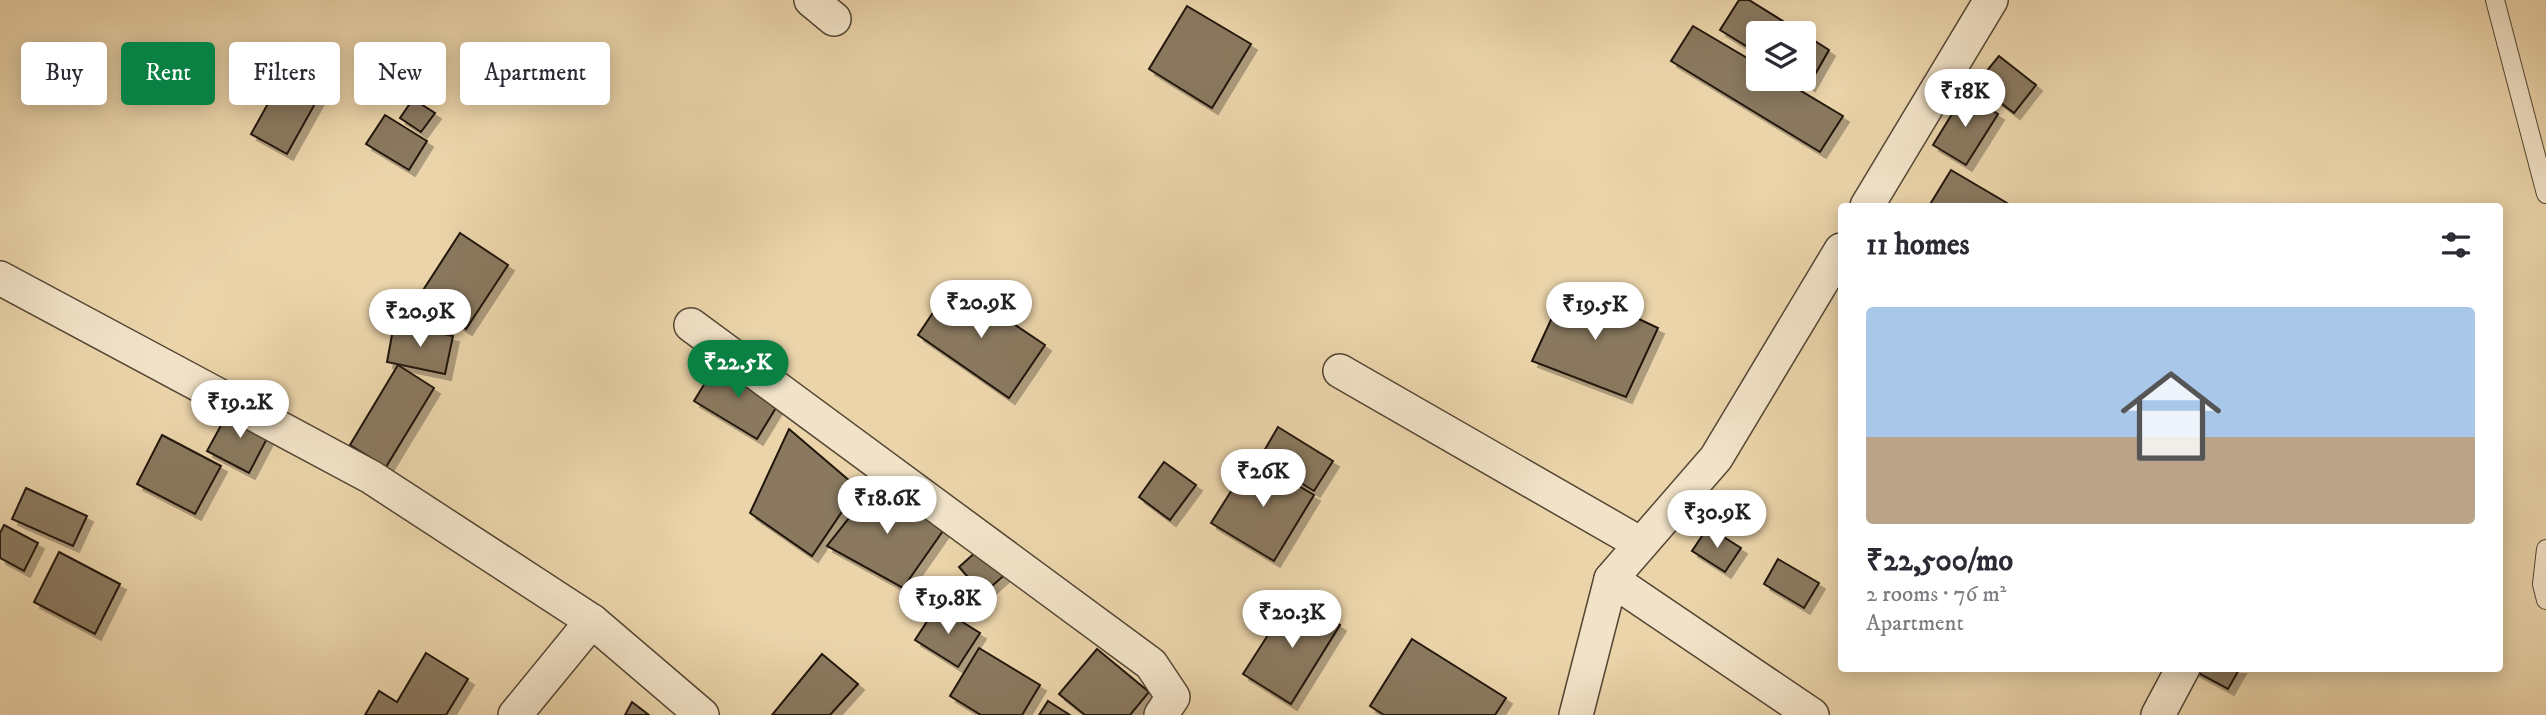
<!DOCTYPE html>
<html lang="en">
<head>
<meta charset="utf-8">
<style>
	body { margin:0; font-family:"IM FELL DW Pica",serif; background:#f2f2f3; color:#2b2b33; height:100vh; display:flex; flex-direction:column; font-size:26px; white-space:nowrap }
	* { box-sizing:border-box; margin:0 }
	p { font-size:23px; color:#7c7c81 }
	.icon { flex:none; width:38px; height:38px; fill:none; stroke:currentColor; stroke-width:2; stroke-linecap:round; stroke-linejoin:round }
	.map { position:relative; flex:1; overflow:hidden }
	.drawer { position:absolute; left:1838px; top:203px; width:665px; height:469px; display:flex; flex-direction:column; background:#fff; border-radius:7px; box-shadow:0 4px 18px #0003 }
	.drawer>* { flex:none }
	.banner { position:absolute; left:21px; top:42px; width:665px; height:63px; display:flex; gap:14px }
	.controls { position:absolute; left:1746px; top:21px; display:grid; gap:14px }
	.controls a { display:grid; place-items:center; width:70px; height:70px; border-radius:7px; background:#fff; box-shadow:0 4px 18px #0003; font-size:35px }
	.price { position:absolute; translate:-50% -60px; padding:0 16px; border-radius:24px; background:#fff; color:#222; font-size:23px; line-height:46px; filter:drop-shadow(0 2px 4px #0008) }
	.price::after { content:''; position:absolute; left:50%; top:42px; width:21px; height:16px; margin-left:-10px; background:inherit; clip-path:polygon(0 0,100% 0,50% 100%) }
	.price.active { background:#0b8043; color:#fff }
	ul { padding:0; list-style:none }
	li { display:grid; align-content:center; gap:14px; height:371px; padding:0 28px }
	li+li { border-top:2px solid #e1e1e2 }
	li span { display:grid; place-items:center; height:217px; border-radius:7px; color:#555 }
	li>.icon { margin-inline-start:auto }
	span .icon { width:126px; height:126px; fill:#fffc; stroke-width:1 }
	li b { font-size:30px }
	h2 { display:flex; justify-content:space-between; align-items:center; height:84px; padding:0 28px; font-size:30px }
	.pill { padding:0 24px; border-radius:7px; background:#fff; box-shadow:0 4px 18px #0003; font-size:24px; line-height:63px }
	.pill.active { background:#0b8043; color:#fff }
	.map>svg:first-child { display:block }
</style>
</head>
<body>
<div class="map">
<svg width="2546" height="715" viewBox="0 0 2546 715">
	<defs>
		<filter id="shadow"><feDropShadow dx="6" dy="6" stdDeviation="0" flood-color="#0004"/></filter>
	</defs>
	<rect width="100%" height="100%" fill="#ebd4aa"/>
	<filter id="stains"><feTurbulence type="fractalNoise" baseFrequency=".00286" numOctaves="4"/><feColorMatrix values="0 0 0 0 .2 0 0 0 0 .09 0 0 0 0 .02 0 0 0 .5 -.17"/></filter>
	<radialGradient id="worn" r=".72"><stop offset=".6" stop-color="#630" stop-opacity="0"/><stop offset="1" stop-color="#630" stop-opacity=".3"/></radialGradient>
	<g fill="#8a795e" stroke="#20160b" stroke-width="2" filter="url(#shadow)">
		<polygon points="1739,0 1749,0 1802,33 1759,33 1759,54 1720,30"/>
		<polygon points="1187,6 1251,44 1212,108 1149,69"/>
		<polygon points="1693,26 1759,65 1759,79 1781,79 1843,116 1820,152 1671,61"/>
		<polygon points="1804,34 1829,50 1809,85 1799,79 1804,79"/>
		<polygon points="1999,56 2036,85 2014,113 1976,84"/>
		<polygon points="285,73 321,93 287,154 251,134"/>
		<polygon points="1965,93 1998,114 1966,165 1933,145"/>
		<polygon points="413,99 435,113 421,132 400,118"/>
		<polygon points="385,115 427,141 409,170 366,144"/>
		<polygon points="1951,170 2012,206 1929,206"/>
		<polygon points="460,233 508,265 466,329 418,298"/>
		<polygon points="953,283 1045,345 1009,398 918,335"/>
		<polygon points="1567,285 1658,328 1626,397 1532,361"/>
		<polygon points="394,324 453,336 445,374 387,362"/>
		<polygon points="719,360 782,398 757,439 694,401"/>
		<polygon points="398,365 434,388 386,467 350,445"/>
		<polygon points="231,407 272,429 249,473 207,451"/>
		<polygon points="1278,427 1333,461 1314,491 1260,458"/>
		<polygon points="789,429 858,488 812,556 750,513"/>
		<polygon points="162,435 221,466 195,514 137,484"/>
		<polygon points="1252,458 1314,495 1274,561 1211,523"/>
		<polygon points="1164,462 1196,485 1170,520 1139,497"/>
		<polygon points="878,481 945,528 903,588 827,546"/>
		<polygon points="26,488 87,516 73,546 12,519"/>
		<polygon points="4,525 38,543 24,571 0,558 0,533"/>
		<polygon points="1708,527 1741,548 1725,572 1692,551"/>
		<polygon points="986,543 1010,570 983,594 959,567"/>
		<polygon points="59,552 120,584 95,634 34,602"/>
		<polygon points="1778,559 1819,583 1804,608 1764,584"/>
		<polygon points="1293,596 1340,625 1291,704 1243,674"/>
		<polygon points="937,606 980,633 958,667 915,640"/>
		<polygon points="1412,639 1506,698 1495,715 1384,715 1370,706"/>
		<polygon points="979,648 1040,685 1022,715 981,715 950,696"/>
		<polygon points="1097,649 1149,692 1130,715 1085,715 1059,694"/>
		<polygon points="426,653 468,679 446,715 365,715 379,691 397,702"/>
		<polygon points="822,654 858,684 830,715 772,715"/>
		<polygon points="2189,668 2240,668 2228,689"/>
		<polygon points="1048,701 1070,715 1039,715"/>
		<polygon points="632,702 649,715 625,715"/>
	</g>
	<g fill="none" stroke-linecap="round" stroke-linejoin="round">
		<defs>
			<g id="service">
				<polyline points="2495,0 2546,194"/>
				<polyline points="2546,549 2542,584 2546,600"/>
			</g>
			<g id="minor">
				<polyline points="811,0 834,19"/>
				<polyline points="1867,206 1991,0"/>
				<polyline points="0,278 371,477 592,621 515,715"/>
				<polyline points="691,325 1151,664 1173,697 1161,715"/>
				<polyline points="1340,371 1641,544"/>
				<polyline points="1611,579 1812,715"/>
				<polyline points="592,621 702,715"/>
				<polyline points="1576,715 1611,579 1716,458 1841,250"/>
				<polyline points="2158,715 2183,668"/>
			</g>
		</defs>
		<use href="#service" stroke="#534633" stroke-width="20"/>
		<use href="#minor" stroke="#534633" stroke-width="36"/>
		<use href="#service" stroke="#f2e3c8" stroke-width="18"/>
		<use href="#minor" stroke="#f2e3c8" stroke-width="33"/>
	</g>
	<rect width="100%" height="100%" filter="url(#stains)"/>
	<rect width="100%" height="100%" fill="url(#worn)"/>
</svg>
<div class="controls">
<a><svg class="icon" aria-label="layers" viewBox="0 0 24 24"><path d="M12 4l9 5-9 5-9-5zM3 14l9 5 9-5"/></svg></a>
</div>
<b class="price" style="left:1965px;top:129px">₹18K</b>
<b class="price" style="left:981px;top:340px">₹20.9K</b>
<b class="price" style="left:1595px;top:342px">₹19.5K</b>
<b class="price" style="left:420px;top:349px">₹20.9K</b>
<b class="price active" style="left:738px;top:400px">₹22.5K</b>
<b class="price" style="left:240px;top:440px">₹19.2K</b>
<b class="price" style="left:1263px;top:509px">₹26K</b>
<b class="price" style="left:887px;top:536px">₹18.6K</b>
<b class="price" style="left:1717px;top:550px">₹30.9K</b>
<b class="price" style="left:948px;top:636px">₹19.8K</b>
<b class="price" style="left:1292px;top:650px">₹20.3K</b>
<div class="banner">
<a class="pill">Buy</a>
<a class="pill active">Rent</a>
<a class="pill">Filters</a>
<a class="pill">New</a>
<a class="pill">Apartment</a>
</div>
<section class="drawer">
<h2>11 homes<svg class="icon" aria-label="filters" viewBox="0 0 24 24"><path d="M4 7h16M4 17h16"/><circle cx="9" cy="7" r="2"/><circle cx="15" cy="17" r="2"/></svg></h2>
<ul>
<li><span style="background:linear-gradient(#a9c7e8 60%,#b9a48a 0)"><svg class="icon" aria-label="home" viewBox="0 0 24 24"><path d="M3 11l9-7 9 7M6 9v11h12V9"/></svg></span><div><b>₹22,500/mo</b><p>2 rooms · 76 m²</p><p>Apartment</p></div></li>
</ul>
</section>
</div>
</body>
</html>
